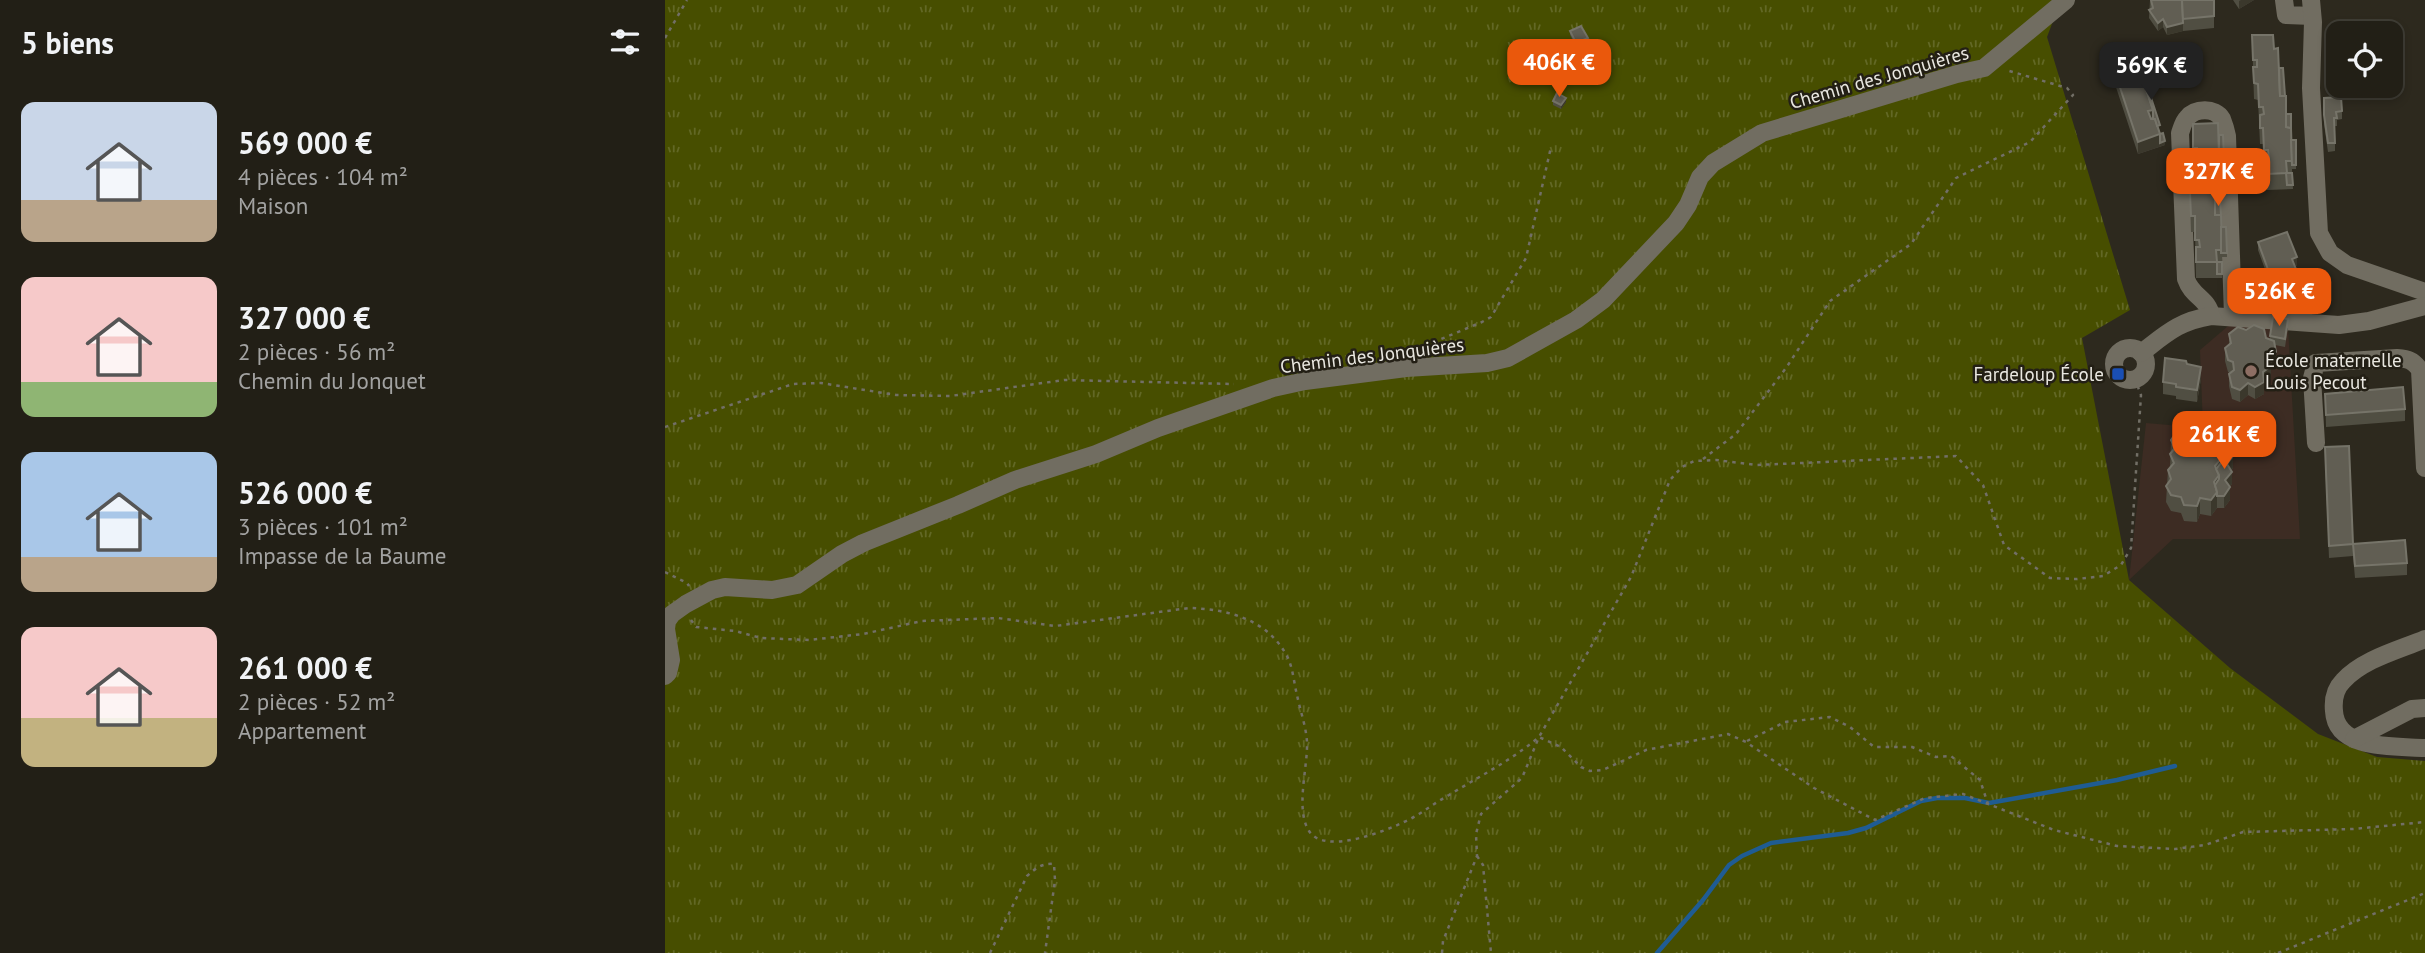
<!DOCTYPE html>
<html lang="fr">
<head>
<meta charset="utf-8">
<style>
	body { margin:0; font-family:"PT Sans",sans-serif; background:#2e2c23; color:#f1f3f6; height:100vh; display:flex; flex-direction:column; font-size:26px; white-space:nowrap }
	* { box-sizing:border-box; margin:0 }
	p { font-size:23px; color:#a2a2a1 }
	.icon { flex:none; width:38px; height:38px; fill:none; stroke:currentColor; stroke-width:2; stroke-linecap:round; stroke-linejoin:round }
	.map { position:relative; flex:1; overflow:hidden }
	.details { display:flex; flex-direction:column; background:#221f16; width:665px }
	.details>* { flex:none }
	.controls { position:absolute; left:1661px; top:21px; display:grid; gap:14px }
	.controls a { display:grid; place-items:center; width:77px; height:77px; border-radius:14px; background:#221f16; box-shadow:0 4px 10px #0003,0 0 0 2px #3f3d35; font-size:35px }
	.price { position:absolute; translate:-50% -60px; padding:0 16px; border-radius:14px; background:#ea580c; color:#fff; font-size:23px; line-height:46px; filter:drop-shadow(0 2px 4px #0008) }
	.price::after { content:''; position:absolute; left:50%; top:42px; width:21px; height:16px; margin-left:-10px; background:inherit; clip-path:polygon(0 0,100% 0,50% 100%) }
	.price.current { background:#222; color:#fff }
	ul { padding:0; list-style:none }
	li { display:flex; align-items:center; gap:21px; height:175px; padding:0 21px }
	li span { display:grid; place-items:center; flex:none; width:196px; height:140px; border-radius:14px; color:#555 }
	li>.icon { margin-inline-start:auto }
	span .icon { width:84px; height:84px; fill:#fffc; stroke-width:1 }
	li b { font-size:30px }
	h2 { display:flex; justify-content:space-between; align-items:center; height:84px; padding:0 21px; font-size:30px }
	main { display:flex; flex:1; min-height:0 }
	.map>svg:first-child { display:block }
</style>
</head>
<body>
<main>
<section class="details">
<h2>5 biens<svg class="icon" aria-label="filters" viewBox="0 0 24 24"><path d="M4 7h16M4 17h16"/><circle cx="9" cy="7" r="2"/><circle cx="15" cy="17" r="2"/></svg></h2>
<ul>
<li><span style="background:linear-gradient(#c9d6e8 70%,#b9a48a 0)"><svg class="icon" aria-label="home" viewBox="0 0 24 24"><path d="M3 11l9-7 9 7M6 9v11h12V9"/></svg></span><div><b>569 000 €</b><p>4 pièces · 104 m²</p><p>Maison</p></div></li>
<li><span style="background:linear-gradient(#f6c9c9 75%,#8fb573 0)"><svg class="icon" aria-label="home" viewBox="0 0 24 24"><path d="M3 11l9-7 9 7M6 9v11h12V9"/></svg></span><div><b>327 000 €</b><p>2 pièces · 56 m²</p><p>Chemin du Jonquet</p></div></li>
<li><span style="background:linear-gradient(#a9c7e8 75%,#b9a48a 0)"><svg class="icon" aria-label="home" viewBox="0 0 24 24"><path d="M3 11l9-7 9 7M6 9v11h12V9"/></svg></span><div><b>526 000 €</b><p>3 pièces · 101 m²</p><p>Impasse de la Baume</p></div></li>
<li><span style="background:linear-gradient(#f6c9c9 65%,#c2b280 0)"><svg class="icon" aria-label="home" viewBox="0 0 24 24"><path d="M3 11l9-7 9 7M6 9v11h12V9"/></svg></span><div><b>261 000 €</b><p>2 pièces · 52 m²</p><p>Appartement</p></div></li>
</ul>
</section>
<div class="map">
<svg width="1760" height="953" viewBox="0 0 1760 953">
	<defs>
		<pattern id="grass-tufts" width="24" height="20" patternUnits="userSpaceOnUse" patternTransform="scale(1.75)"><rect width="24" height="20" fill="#474e00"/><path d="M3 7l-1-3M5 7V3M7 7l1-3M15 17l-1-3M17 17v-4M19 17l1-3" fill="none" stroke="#626825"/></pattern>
	</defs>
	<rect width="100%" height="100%" fill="#2d291e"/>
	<polygon fill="#3d2c23" points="1569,321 1623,327 1635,539 1508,539 1464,580 1481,423 1538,428 1535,350"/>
	<polygon fill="url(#grass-tufts)" points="0,0 1396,0 1382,37 1465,310 1417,338 1464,580 1565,668 1653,734 1712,757 1760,761 1760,953 0,953"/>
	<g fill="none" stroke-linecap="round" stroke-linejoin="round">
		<polyline stroke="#1f5c93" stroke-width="4.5" points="992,953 1038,900 1064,865 1077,856 1106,843 1183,833 1201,828 1256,801 1272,798 1300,798 1324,803 1452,780 1510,766"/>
		<g stroke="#726f66" stroke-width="2.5" stroke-dasharray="3.5 5" stroke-linecap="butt">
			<polyline points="0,38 22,0"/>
			<polyline points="745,352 817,322 826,317 861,258 886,147"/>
			<polyline points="0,427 128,384 156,383 231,395 285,396 399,380 569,384"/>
			<polyline points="1038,459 1071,434 1121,368 1165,301 1246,244 1291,178 1365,142 1408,95 1402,88 1341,70"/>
			<polyline points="0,572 22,583 24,586"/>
			<path d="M26,620L31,627L70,631L96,638L144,640L198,634L257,621L333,618L390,626L524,608C564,609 604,620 623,658C628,669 629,683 632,695C635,710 641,726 642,742C643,767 630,809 644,831C659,855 718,832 739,822C755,815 769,803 784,795C815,776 847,760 874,737L966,577L1005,480L1017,467L1029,461L1051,460L1092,465L1291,456L1318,485L1339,545L1385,578L1412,579L1438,576L1456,565L1466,548L1476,395L1470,379"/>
			<polyline points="1082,741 1120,722 1165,717 1185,727 1209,747 1247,747 1271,757 1286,756 1315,780 1323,804"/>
			<polyline points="812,856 818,865 826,953"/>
			<path d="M325,953L362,876C371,868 377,863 389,864L390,880L380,953"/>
			<polyline points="777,953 778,941 812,856 811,834 816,814 857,778 874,737 896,747 916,767 925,771 938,770 981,750 1063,734 1081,742 1149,788 1210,820 1260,798 1298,794 1389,830 1452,846 1510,849 1540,845 1578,832 1688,829 1760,822"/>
			<polyline points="1613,953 1760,893"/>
		</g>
		<g stroke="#716d61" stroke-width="18">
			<polyline points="1619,0 1621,15 1647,16"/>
			<polyline points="1646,0 1648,22 1646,88 1654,233 1665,253 1682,265 1760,292"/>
			<path d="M1546,316C1544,299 1527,297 1521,279L1515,133C1517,128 1518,122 1522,118C1530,108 1550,107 1557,119C1559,124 1561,131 1562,136L1568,316"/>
			<circle cx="1465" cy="364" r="16"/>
			<path d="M1476,353C1501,334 1514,321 1546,316L1674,325L1704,321L1760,306"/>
			<path d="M1651,443L1647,378L1651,363L1732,358C1743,359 1748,360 1755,370L1760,468"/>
			<path d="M1760,639C1734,650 1698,659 1678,681C1670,689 1668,701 1669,711C1671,751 1731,746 1760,748"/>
			<polyline points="0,676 3,673 6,660 1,629 2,621 7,614 21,604 47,590 60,587 107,590 132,585 177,554 198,543 293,505 350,480 431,454 493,428 608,388 640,381 741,368 822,363 843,358 911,320 938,300 1011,223 1023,205 1035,177 1048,163 1097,133 1292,74 1319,68 1401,0"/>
			<polyline points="1689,739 1747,709 1760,708"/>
		</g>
	</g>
	<g fill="#504e42">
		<polygon points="1485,0 1549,0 1549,28 1518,31 1502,35 1498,27 1493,31 1484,18"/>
		<polygon points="1568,0 1589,0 1574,9"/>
		<polygon points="905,31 923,42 911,47 905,35"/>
		<polygon points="1587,35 1609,47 1626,140 1631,140 1631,169 1627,169 1628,189 1602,190 1598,144 1595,144 1593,100 1589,99"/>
		<polygon points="1444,54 1474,65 1474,75 1500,145 1473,154 1444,66"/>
		<polygon points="1659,98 1677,111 1677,119 1672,120 1672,126 1670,126 1670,151 1663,152 1659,124"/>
		<polygon points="888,101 901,102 896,109 888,105"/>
		<polygon points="1528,124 1554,135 1558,135 1559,163 1554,163 1554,184 1550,185 1550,200 1556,227 1561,227 1562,257 1557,257 1557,278 1531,278 1530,232 1526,232 1525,199 1524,168 1528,168"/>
		<polygon points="1593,242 1632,266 1630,266 1634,285 1609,294 1593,250"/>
		<polygon points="1623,328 1620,347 1610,345 1611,364 1606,368 1606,378 1599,383 1599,394 1590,399 1583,395 1575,402 1567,399 1564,386 1564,374 1565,373 1563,372 1560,361 1560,348 1564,345 1564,334 1601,338 1605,340 1605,336"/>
		<polygon points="1522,364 1536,379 1532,402 1511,399 1511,396 1498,394 1498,382"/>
		<polygon points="1660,394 1740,409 1740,421 1661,427"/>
		<polygon points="1543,433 1556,447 1568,468 1566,471 1567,484 1564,487 1565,500 1559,508 1552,508 1546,516 1535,514 1532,522 1519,521 1516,513 1506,511 1501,502 1503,470 1505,468 1506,440"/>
		<polygon points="1660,459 1688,544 1742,563 1742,575 1690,578 1688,556 1664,558"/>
	</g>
	<g fill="#3b382c">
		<polygon points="1576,0 1589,0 1574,9 1574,1"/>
		<polygon points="1498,19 1498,27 1493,31 1493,23"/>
		<polygon points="1518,23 1518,31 1502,35 1502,27"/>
		<polygon points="923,38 923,42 911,47 911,43"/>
		<polygon points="901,98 901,102 896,109 896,105"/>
		<polygon points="1488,110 1488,122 1484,123 1483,111"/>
		<polygon points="1495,134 1500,141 1500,145 1473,154 1473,142"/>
		<polygon points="1632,257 1632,266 1627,267 1627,259"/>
		<polygon points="1634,277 1634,285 1609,294 1609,286"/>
		<polygon points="1611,352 1611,364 1606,368 1606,378 1599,383 1599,394 1590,399 1590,387 1598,372 1605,356"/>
		<polygon points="1536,367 1536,379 1532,402 1532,390"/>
		<polygon points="1583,383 1583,395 1575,402 1575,390"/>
		<polygon points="1556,443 1556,475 1552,493 1552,508 1546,516 1546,500 1549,486 1551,450"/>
		<polygon points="1568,456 1568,468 1562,477 1562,464"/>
		<polygon points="1567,472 1567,484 1560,492 1560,480"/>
		<polygon points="1565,487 1565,500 1559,508 1559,496"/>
		<polygon points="1535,498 1535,514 1532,522 1532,506"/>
	</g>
	<g fill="#615e53" stroke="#767469" stroke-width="2">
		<polygon points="1486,0 1517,0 1518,23 1502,27 1498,19 1493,23 1484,10 1488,8"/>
		<polygon points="1517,0 1549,0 1549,16 1518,19"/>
		<polygon points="916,26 923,38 911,43 905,31"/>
		<polygon points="1587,35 1608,35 1609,49 1613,48 1615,96 1621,96 1621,127 1626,128 1627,161 1621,161 1622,173 1602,174 1600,159 1604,159 1603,150 1599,150 1598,128 1595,128 1595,115 1599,114 1598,107 1594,107 1593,84 1589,83 1588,67 1592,67 1592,60 1588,60"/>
		<polygon points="1467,46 1474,66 1470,68 1473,75 1476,74 1488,110 1483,111 1486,119 1490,119 1495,134 1473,142 1444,54"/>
		<polygon points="1471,53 1474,61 1472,62 1469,54"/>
		<polygon points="1614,68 1618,68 1620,96 1615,96"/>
		<polygon points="1478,73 1495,125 1492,126 1490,119 1486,119 1488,118 1488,110 1476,74 1473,75"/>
		<polygon points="892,93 901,98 896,105 888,101"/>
		<polygon points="1676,97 1677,111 1671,112 1672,118 1669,118 1670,143 1663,143 1659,115 1659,98"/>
		<polygon points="1621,114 1626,114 1626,128 1621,127"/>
		<polygon points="1553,123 1554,155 1549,156 1549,168 1545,169 1545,181 1550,181 1550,215 1556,215 1557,250 1551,250 1552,262 1531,262 1531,247 1535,247 1534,240 1530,240 1530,216 1526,216 1525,193 1528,193 1528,183 1525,183 1524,168 1528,168 1528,156 1532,156 1532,148 1528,148 1528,124"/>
		<polygon points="1498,133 1500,141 1495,143 1495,134"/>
		<polygon points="1554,135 1558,135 1559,159 1554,159"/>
		<polygon points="1626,140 1631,140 1631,165 1627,165"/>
		<polygon points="1549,167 1554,167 1554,180 1545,181 1549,180"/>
		<polygon points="1621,173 1627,173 1628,185 1622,185"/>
		<polygon points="1550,200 1555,200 1556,215 1550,215"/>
		<polygon points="1556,227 1561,227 1562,253 1556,253"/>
		<polygon points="1622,232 1632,257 1627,259 1634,277 1609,286 1593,242"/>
		<rect x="1552" y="262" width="5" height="12"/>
		<polygon points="1608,317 1623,319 1620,339 1605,336"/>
		<polygon points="1589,325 1599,329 1601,338 1609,341 1611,352 1605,356 1606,366 1598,372 1599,382 1590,387 1583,383 1575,390 1567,387 1564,374 1569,370 1568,362 1563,360 1560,348 1566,343 1564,334 1573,327 1581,330"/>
		<polygon points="1500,358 1521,361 1522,364 1536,367 1532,390 1511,387 1511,384 1498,382"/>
		<polygon points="1738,387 1740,409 1661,415 1660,394"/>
		<polygon points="1528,423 1539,424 1543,433 1550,433 1556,443 1551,450 1556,459 1550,466 1554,475 1549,482 1552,492 1546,500 1535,498 1532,506 1519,505 1516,497 1506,495 1501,486 1506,479 1503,470 1509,463 1505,454 1510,448 1506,440 1513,430 1523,431"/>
		<polygon points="1684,446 1688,544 1664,546 1660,447"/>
		<polygon points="1556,447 1563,447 1568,456 1562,464 1567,472 1560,480 1565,487 1559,496 1552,496 1552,492 1550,485 1554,479 1554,475 1551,469 1556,463 1556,459 1552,452"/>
		<polygon points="1740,540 1742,563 1690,566 1688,544"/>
	</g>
	<circle fill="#8d6e63" stroke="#231f15" stroke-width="2.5" cx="1586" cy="371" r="7"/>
	<rect fill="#1a4fb4" stroke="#231f15" stroke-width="2.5" x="1446" y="367" width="14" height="14" rx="3.5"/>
	<g text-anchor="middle" stroke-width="5" stroke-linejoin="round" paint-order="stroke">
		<g font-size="19" fill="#e9e7e0" stroke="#231f15">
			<text transform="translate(1214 77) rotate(-16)" y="7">Chemin des Jonquières</text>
			<text transform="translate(707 355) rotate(-7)" y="7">Chemin des Jonquières</text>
		</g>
		<g font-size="19" fill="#e9e7e0" stroke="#231f15" text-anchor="start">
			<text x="1600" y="367">École maternelle<tspan x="1600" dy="22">Louis Pecout</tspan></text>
			<text x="1439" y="381" text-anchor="end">Fardeloup École</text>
		</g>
	</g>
</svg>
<div class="controls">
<a><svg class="icon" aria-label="locate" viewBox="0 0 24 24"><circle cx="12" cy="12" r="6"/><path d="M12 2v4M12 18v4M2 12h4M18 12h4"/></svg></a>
</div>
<b class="price" style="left:894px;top:99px">406K €</b>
<b class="price current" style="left:1486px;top:102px">569K €</b>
<b class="price" style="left:1553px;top:208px">327K €</b>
<b class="price" style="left:1614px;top:328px">526K €</b>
<b class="price" style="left:1559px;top:471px">261K €</b>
</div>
</main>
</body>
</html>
